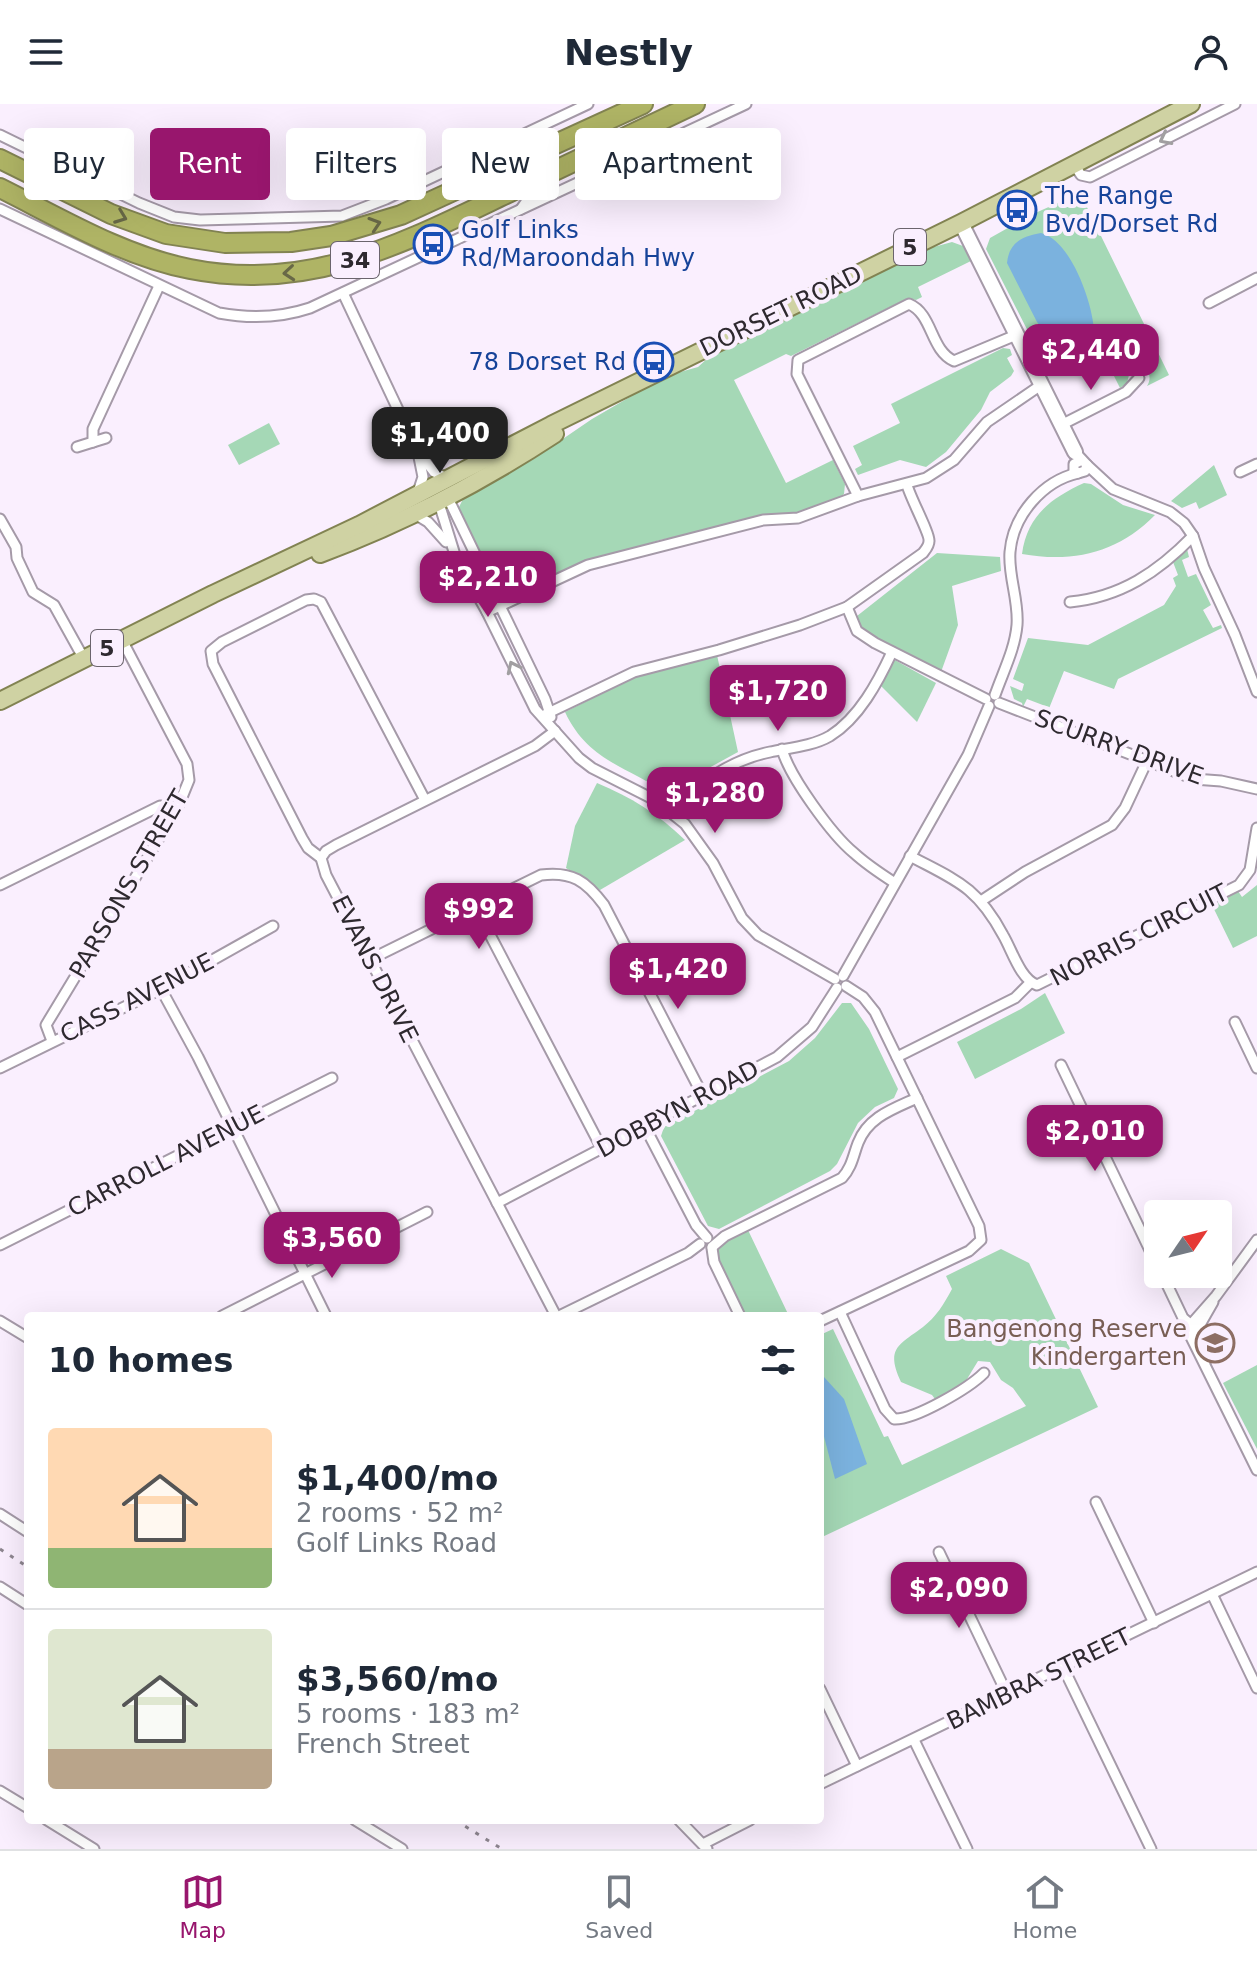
<!DOCTYPE html>
<html lang="en">
<head>
<meta charset="utf-8">
<style>
	body { margin:0; font-family:"DejaVu Sans",sans-serif; background:#f2f2f3; color:#1f2937; height:100vh; display:flex; flex-direction:column; font-size:30px; white-space:nowrap }
	* { box-sizing:border-box; margin:0 }
	p { font-size:26px; color:#747a83 }
	.icon { flex:none; width:44px; height:44px; fill:none; stroke:currentColor; stroke-width:2; stroke-linecap:round; stroke-linejoin:round }
	.map { position:relative; flex:1; overflow:hidden }
	.side { position:absolute; left:24px; top:1208px; width:800px; height:512px; display:flex; flex-direction:column; background:#fff; border-radius:8px; box-shadow:0 8px 32px #0002 }
	.side>* { flex:none }
	.banner { position:absolute; left:24px; top:24px; width:800px; height:72px; display:flex; gap:16px }
	.needle { width:52px; rotate:55deg }
	.controls { position:absolute; left:1144px; top:1096px; display:grid; gap:16px }
	.controls a { display:grid; place-items:center; width:88px; height:88px; border-radius:8px; background:#fff; box-shadow:0 8px 32px #0002; font-size:40px }
	.price { position:absolute; translate:-50% -68px; padding:0 18px; border-radius:16px; background:#98166d; color:#fff; font-size:26px; line-height:52px; filter:drop-shadow(0 2px 4px #0008) }
	.price::after { content:''; position:absolute; left:50%; top:48px; width:24px; height:18px; margin-left:-12px; background:inherit; clip-path:polygon(0 0,100% 0,50% 100%) }
	.price.current { background:#222; color:#fff }
	ul { padding:0; list-style:none }
	li { display:flex; align-items:center; gap:24px; height:200px; padding:0 24px }
	li+li { border-top:2px solid #e0e1e3 }
	li span { display:grid; place-items:center; flex:none; width:224px; height:160px; border-radius:8px; color:#555 }
	li>.icon { margin-inline-start:auto }
	span .icon { width:96px; height:96px; fill:#fffc; stroke-width:1 }
	li b { font-size:34px }
	h2 { display:flex; justify-content:space-between; align-items:center; height:96px; padding:0 24px; font-size:34px }
	.chip { padding:0 28px; border-radius:8px; background:#fff; box-shadow:0 8px 32px #0002; font-size:28px; line-height:72px }
	.chip.current { background:#98166d; color:#fff }
	header { display:flex; justify-content:space-between; align-items:center; height:104px; padding:0 24px; background:#fff; font-size:36px; font-weight:800 }
	.tab-bar { display:flex; justify-content:space-around; align-items:center; height:112px; border-top:2px solid #e0e1e3; background:#fff; font-size:22px; color:#747a83 }
	.tab-bar a { display:grid; justify-items:center; gap:4px }
	.tab-bar .current { color:#98166d }
	.map>svg:first-child { display:block }
</style>
</head>
<body>
<header><svg class="icon" aria-label="menu" viewBox="0 0 24 24"><path d="M4 6h16M4 12h16M4 18h16"/></svg>Nestly<svg class="icon" aria-label="person" viewBox="0 0 24 24"><circle cx="12" cy="8" r="4"/><path d="M4 21q1-7 8-7t8 7"/></svg></header>
<div class="map">
<svg width="1257" height="1745" viewBox="0 0 1257 1745">
	<rect width="100%" height="100%" fill="#faeffe"/>
	<g fill="#a5d8b6">
		<path d="M1080,89L1169,271L1147,282C1151,276 1150,270 1146,264L1137,263L1130,267L1127,279L1120,284L1101,246L1056,269L1046,249L1038,247L986,145L990,134L1033,110Z"/>
		<polygon points="952,138 963,142 971,157 918,183 922,193 916,196 908,194 791,252 786,250 734,276 786,379 833,356 845,380 844,390 839,394 789,412 737,420 660,436 571,463 513,494 504,494 497,488 458,405 463,395 532,356 592,315 666,272 698,263 718,245 930,144"/>
		<polygon points="1003,244 1010,245 1012,251 1007,254 1014,267 1011,272 990,288 981,306 946,348 926,363 900,356 858,371 855,365 862,361 853,342 900,319 891,300"/>
		<polygon points="269,319 280,340 239,361 228,341"/>
		<polygon points="1214,361 1227,391 1199,405 1196,398 1182,404 1171,397"/>
		<path d="M1084,379L1091,380L1123,401L1155,411C1118,449 1073,459 1022,450C1027,412 1051,394 1084,379Z"/>
		<polygon points="1187,445 1189,453 1182,456 1188,473 1196,470 1211,501 1203,506 1213,524 1221,521 1222,524 1118,575 1114,585 1064,567 1046,612 1048,603 1027,595 1023,603 1022,599 1014,595 1010,582 1022,587 1024,580 1013,575 1028,534 1088,541 1164,501 1176,482 1173,474 1178,471 1173,458"/>
		<polygon points="937,449 1000,453 1001,467 952,482 958,521 941,568 866,530 858,522 857,512"/>
		<path d="M717,551L738,648L707,665L675,691L668,690C626,662 588,657 565,608L638,571Z"/>
		<polygon points="893,555 936,579 917,618 881,582"/>
		<path d="M597,679C631,693 658,710 685,736L600,786L566,764L575,722Z"/>
		<polygon points="1257,781 1257,832 1233,844 1212,801 1238,787 1242,793"/>
		<polygon points="1045,889 1065,929 975,975 957,938 1021,905"/>
		<polygon points="842,899 851,899 869,925 898,985 894,994 875,1003 858,1019 837,1060 830,1067 719,1125 708,1122 661,1032 664,1023 789,957 815,934"/>
		<path d="M748,1126L789,1212H745L717,1153C717,1137 735,1132 748,1126Z"/>
		<path d="M1001,1145L1029,1159L1098,1303L820,1434V1231L833,1225L884,1333L888,1332L902,1361L1026,1302L1013,1284L1001,1276L990,1258L978,1257L964,1280L935,1295L932,1291L901,1278C885,1244 899,1241 923,1223C936,1213 944,1200 952,1185L946,1172Z"/>
		<polygon points="1257,1261 1257,1345 1223,1279"/>
	</g>
	<g fill="#7bb2de">
		<path d="M1041,129C1071,136 1093,200 1094,227L1063,249L1055,248L1053,239L1037,218L1007,159C1009,138 1023,132 1041,129Z"/>
		<polygon points="820,1273 824,1273 844,1295 867,1360 835,1375 820,1317"/>
	</g>
	<g fill="none" stroke-linecap="round" stroke-linejoin="round">
		<defs>
			<g id="street">
				<polyline points="0,31 139,99 174,113 200,116 342,112 386,95 588,0"/>
				<polyline points="1073,59 1081,71 1090,73 1235,0"/>
				<path d="M0,105L219,209C251,215 280,214 310,204L746,0"/>
				<polyline points="521,105 540,78"/>
				<polyline points="343,189 418,348 423,373 417,391"/>
				<polyline points="1209,199 1257,174"/>
				<polyline points="1061,321 1126,288 1139,274"/>
				<polyline points="93,338 106,334"/>
				<polyline points="77,343 93,338 93,325 159,182"/>
				<polyline points="1075,348 1087,361 1085,367 1078,369 1074,367 1074,360 1082,356"/>
				<polyline points="420,350 434,368 447,374"/>
				<polyline points="1087,361 1113,385 1170,408 1184,419 1193,432 1204,464 1235,531 1257,588"/>
				<polyline points="1240,368 1257,360"/>
				<polyline points="447,392 545,595 551,613"/>
				<path d="M858,392L797,270L798,256L909,200C933,210 930,246 954,257L1016,231"/>
				<polyline points="438,396 455,451 487,508 535,605 579,654 592,664 655,696 685,720 713,759 742,814 758,831 835,875"/>
				<polyline points="413,409 428,418 446,438"/>
				<polyline points="0,415 16,443 17,454 33,488 54,501 84,555"/>
				<path d="M1070,498C1121,493 1158,468 1193,432"/>
				<polyline points="847,503 857,527 875,539 986,595"/>
				<polyline points="487,508 588,461 763,416 798,414 858,392 926,374 954,356 987,318 1041,281"/>
				<path d="M995,591C1003,568 1015,545 1017,521C1019,496 1008,472 1010,448C1013,411 1043,377 1078,369"/>
				<polyline points="999,599 1194,675 1221,677 1257,685"/>
				<path d="M542,612L634,568L719,546L800,521L847,503L923,449C926,445 929,442 929,437C930,430 910,393 907,381"/>
				<polyline points="555,627 535,642 336,741 326,747 321,754 326,771 556,1212"/>
				<path d="M782,645C789,672 832,731 854,749C866,760 881,770 895,779"/>
				<path d="M671,709C698,679 730,656 770,648C789,644 813,642 830,632C859,614 878,578 892,548"/>
				<path d="M910,752C955,776 977,782 1003,831C1012,846 1020,875 1037,881L1239,781L1250,766L1257,724"/>
				<polyline points="321,754 308,744 302,734 213,560 211,547 222,538 306,496 314,495 321,498 425,696"/>
				<polyline points="0,781 160,702 178,703"/>
				<polyline points="981,797 1025,768 1112,721 1125,704 1147,657"/>
				<polyline points="476,804 602,1045"/>
				<path d="M371,855L541,771C572,767 586,777 604,801L703,992"/>
				<polyline points="843,872 968,651 989,602"/>
				<polyline points="161,885 198,953 326,1212"/>
				<polyline points="1235,918 1257,964"/>
				<polyline points="52,937 46,921 178,703 189,676 187,660 122,536"/>
				<polyline points="897,953 1015,894 1030,879"/>
				<polyline points="1061,961 1158,1163"/>
				<polyline points="0,964 161,885 273,822"/>
				<polyline points="645,1023 696,1121 707,1134"/>
				<polyline points="497,1099 777,953 812,923 837,884"/>
				<polyline points="1257,1136 1216,1192 1194,1217 1189,1229 1257,1366"/>
				<polyline points="0,1141 332,974"/>
				<path d="M712,1143L725,1132L842,1074C852,1063 853,1052 858,1039C868,1013 893,1005 917,994"/>
				<polyline points="712,1144 714,1158 740,1212"/>
				<polyline points="1162,1170 1183,1214 1197,1226 1205,1258"/>
				<path d="M840,1208L885,1305L894,1315C915,1316 969,1284 984,1269"/>
				<polyline points="222,1212 427,1108"/>
				<polyline points="559,1212 688,1149 700,1140"/>
				<polyline points="0,1217 28,1234"/>
				<polyline points="820,1217 969,1147 981,1136 979,1122 875,908 863,893 846,882"/>
				<polyline points="1197,1226 1213,1198"/>
				<polyline points="1096,1398 1154,1519"/>
				<polyline points="0,1410 28,1428"/>
				<polyline points="939,1448 1007,1590"/>
				<polyline points="0,1483 28,1501"/>
				<polyline points="1212,1490 1257,1584"/>
				<polyline points="1063,1563 1151,1745"/>
				<polyline points="820,1585 857,1662"/>
				<polyline points="914,1636 967,1745"/>
				<polyline points="820,1680 1257,1468"/>
				<polyline points="0,1687 28,1704"/>
				<polyline points="47,1716 94,1745"/>
				<polyline points="355,1716 402,1745"/>
				<polyline points="679,1716 707,1745"/>
				<polyline points="703,1740 750,1716"/>
			</g>
			<polyline id="secondary" points="961,119 1075,348"/>
			<g id="primary">
				<path d="M320,450C401,420 482,378 555,330"/>
				<polyline points="0,597 213,490 359,421 551,321 961,119 1191,0"/>
			</g>
			<g id="highway">
				<polyline points="0,55 111,110 166,130 225,139 291,138 331,132 401,111 643,0"/>
				<path d="M0,84C60,114 123,152 190,165C310,189 403,139 508,89C570,59 633,30 695,0"/>
			</g>
		</defs>
		<use href="#street" stroke="#a59aa8" stroke-width="13"/>
		<use href="#secondary" stroke="#a59aa8" stroke-width="18"/>
		<use href="#primary" stroke="#828352" stroke-width="20"/>
		<use href="#highway" stroke="#828352" stroke-width="22"/>
		<use href="#street" stroke="#fff" stroke-width="9"/>
		<use href="#secondary" stroke="#fff" stroke-width="14"/>
		<use href="#primary" stroke="#cfd2a3" stroke-width="16"/>
		<use href="#highway" stroke="#afb465" stroke-width="18"/>
		<g stroke="#8e8690" stroke-width="3" stroke-dasharray="4 8" stroke-linecap="butt">
			<polyline points="0,1445 28,1463"/>
			<polyline points="455,1716 502,1745"/>
		</g>
	</g>
	<defs><path id="oneway-chevron" d="M-2-3.5L2.5 0L-2 3.5" fill="none" stroke-width="1.6" stroke-linecap="round" stroke-linejoin="round" transform="scale(2)"/></defs>
	<g stroke="#a19fa1">
		<use href="#oneway-chevron" transform="translate(1165 35) rotate(153)"/>
		<use href="#oneway-chevron" transform="translate(513 563) rotate(-115)"/>
	</g>
	<g stroke="#686847">
		<use href="#oneway-chevron" transform="translate(121 113) rotate(21)"/>
		<use href="#oneway-chevron" transform="translate(375 120) rotate(-18)"/>
		<use href="#oneway-chevron" transform="translate(289 169) rotate(175)"/>
	</g>
	<defs>
		<symbol id="bus-ring" viewBox="-11 -11 22 22"><circle r="9.5" fill="#faeffe" stroke="#1a4fb4" stroke-width="1.5"/><path d="M-5-6H5V4H4V6H2V4H-2V6H-4V4H-5ZM-3.5-4V0h7V-4ZM-3.5 1.2v1.5H-2V1.2ZM2 1.2v1.5H3.5V1.2Z" fill="#1a4fb4"/></symbol>
		<symbol id="school-ring" viewBox="-11 -11 22 22"><circle r="9.5" fill="#faeffe" stroke="#8d6e63" stroke-width="1.5"/><path d="M0-5L7-2L0 1L-7-2ZM-4 1L0 2.5L4 1V4Q0 6-4 4Z" fill="#8d6e63"/></symbol>
	</defs>
	<g fill-rule="evenodd">
		<use href="#bus-ring" x="995" y="84" width="44" height="44"/>
		<use href="#bus-ring" x="411" y="118" width="44" height="44"/>
		<use href="#bus-ring" x="632" y="236" width="44" height="44"/>
		<use href="#school-ring" x="1193" y="1217" width="44" height="44"/>
	</g>
	<g text-anchor="middle" stroke-width="8" stroke-linejoin="round" paint-order="stroke">
		<g fill="#faeffe" stroke="#6b646d" stroke-width="2">
			<rect x="894" y="125" width="32" height="36" rx="6"/>
			<rect x="331" y="138" width="48" height="36" rx="6"/>
			<rect x="91" y="526" width="32" height="36" rx="6"/>
		</g>
		<g font-size="22" font-weight="bold" fill="#2e292f">
			<text x="910" y="151">5</text>
			<text x="355" y="164">34</text>
			<text x="107" y="552">5</text>
		</g>
		<g font-size="24" fill="#164399" stroke="#faeffe" text-anchor="start">
			<text x="1045" y="100">The Range<tspan x="1045" dy="28">Bvd/Dorset Rd</tspan></text>
			<text x="461" y="134">Golf Links<tspan x="461" dy="28">Rd/Maroondah Hwy</tspan></text>
			<text x="626" y="266" text-anchor="end">78 Dorset Rd</text>
		</g>
		<g font-size="24" fill="#2e292f" stroke="#faeffe">
			<text transform="translate(781 207) rotate(-26)" y="8">DORSET ROAD</text>
			<text transform="translate(1119 643) rotate(20)" y="8">SCURRY DRIVE</text>
			<text transform="translate(129 780) rotate(-60)" y="8">PARSONS STREET</text>
			<text transform="translate(1139 831) rotate(-27)" y="8">NORRIS CIRCUIT</text>
			<text transform="translate(375 865) rotate(63)" y="8">EVANS DRIVE</text>
			<text transform="translate(137 894) rotate(-27)" y="8">CASS AVENUE</text>
			<text transform="translate(678 1005) rotate(-28)" y="8">DOBBYN ROAD</text>
			<text transform="translate(166 1057) rotate(-27)" y="8">CARROLL AVENUE</text>
			<text transform="translate(1039 1575) rotate(-26)" y="8">BAMBRA STREET</text>
		</g>
		<g font-size="24" fill="#785e54" stroke="#faeffe" text-anchor="end">
			<text x="1187" y="1233">Bangenong Reserve<tspan x="1187" dy="28">Kindergarten</tspan></text>
		</g>
	</g>
</svg>
<div class="controls">
<a><svg class="needle" viewBox="-14 -14 28 28"><path d="M0-13l5 13h-10z" fill="#e53935"/><path d="M0 13l5-13h-10z" fill="#747a83"/></svg></a>
</div>
<b class="price" style="left:1091px;top:288px">$2,440</b>
<b class="price current" style="left:440px;top:371px">$1,400</b>
<b class="price" style="left:488px;top:515px">$2,210</b>
<b class="price" style="left:778px;top:629px">$1,720</b>
<b class="price" style="left:715px;top:731px">$1,280</b>
<b class="price" style="left:479px;top:847px">$992</b>
<b class="price" style="left:678px;top:907px">$1,420</b>
<b class="price" style="left:1095px;top:1069px">$2,010</b>
<b class="price" style="left:332px;top:1176px">$3,560</b>
<b class="price" style="left:959px;top:1526px">$2,090</b>
<div class="banner">
<a class="chip">Buy</a>
<a class="chip current">Rent</a>
<a class="chip">Filters</a>
<a class="chip">New</a>
<a class="chip">Apartment</a>
</div>
<section class="side">
<h2>10 homes<svg class="icon" aria-label="filters" viewBox="0 0 24 24"><path d="M4 7h16M4 17h16"/><circle cx="9" cy="7" r="2"/><circle cx="15" cy="17" r="2"/></svg></h2>
<ul>
<li><span style="background:linear-gradient(#ffd9b3 75%,#8fb573 0)"><svg class="icon" aria-label="home" viewBox="0 0 24 24"><path d="M3 11l9-7 9 7M6 9v11h12V9"/></svg></span><div><b>$1,400/mo</b><p>2 rooms · 52 m²</p><p>Golf Links Road</p></div></li>
<li><span style="background:linear-gradient(#dfe7d0 75%,#b9a48a 0)"><svg class="icon" aria-label="home" viewBox="0 0 24 24"><path d="M3 11l9-7 9 7M6 9v11h12V9"/></svg></span><div><b>$3,560/mo</b><p>5 rooms · 183 m²</p><p>French Street</p></div></li>
</ul>
</section>
</div>
<nav class="tab-bar">
<a class="current"><svg class="icon" aria-label="map" viewBox="0 0 24 24"><path d="M3 6l6-2 6 2 6-2v14l-6 2-6-2-6 2zM9 4v14M15 6v14"/></svg>Map</a>
<a><svg class="icon" aria-label="saved" viewBox="0 0 24 24"><path d="M7 4h10v16l-5-4-5 4z"/></svg>Saved</a>
<a><svg class="icon" aria-label="home" viewBox="0 0 24 24"><path d="M3 11l9-7 9 7M6 9v11h12V9"/></svg>Home</a>
</nav>
</body>
</html>
